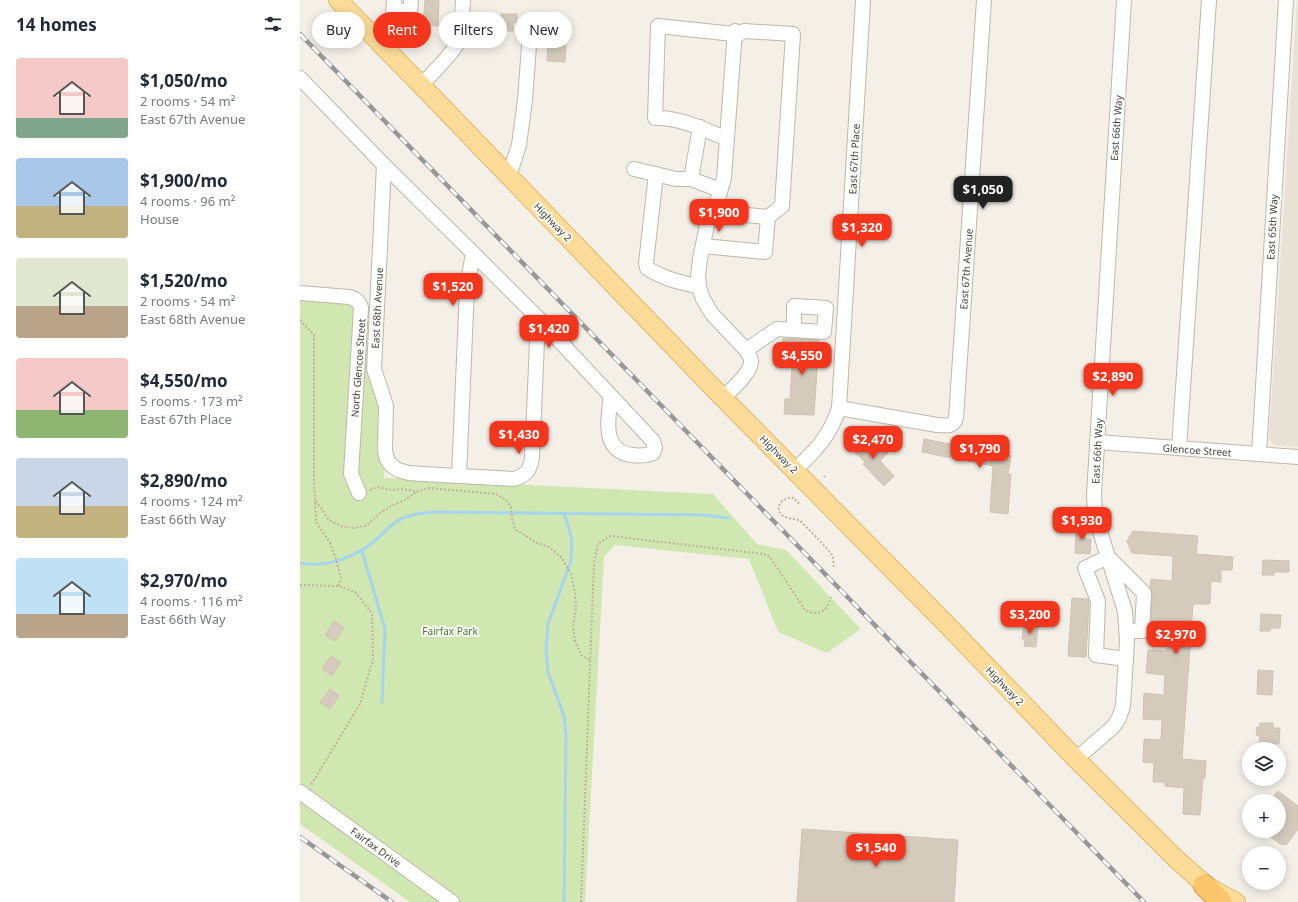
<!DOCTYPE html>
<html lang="en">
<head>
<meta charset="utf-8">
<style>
	body { margin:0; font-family:"Noto Sans",sans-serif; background:#f2f2f3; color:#1f2937; height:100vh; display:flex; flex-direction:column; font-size:15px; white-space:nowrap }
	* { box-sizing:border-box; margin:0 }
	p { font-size:13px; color:#747a83 }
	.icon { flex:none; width:22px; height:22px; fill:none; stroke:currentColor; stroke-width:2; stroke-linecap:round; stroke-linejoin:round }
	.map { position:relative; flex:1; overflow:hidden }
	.details { display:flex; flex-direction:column; background:#fff; width:300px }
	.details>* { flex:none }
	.top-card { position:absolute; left:12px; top:12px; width:380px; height:36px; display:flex; gap:8px }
	.tools { position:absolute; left:942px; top:742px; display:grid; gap:8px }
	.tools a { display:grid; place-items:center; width:44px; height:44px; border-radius:50%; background:#fff; box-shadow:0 2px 10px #0003; font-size:20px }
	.price { position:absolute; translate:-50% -34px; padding:0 9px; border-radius:8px; background:#f6351d; color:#fff; font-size:13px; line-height:26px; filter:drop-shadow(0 1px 2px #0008) }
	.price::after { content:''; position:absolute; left:50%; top:24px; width:12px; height:9px; margin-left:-6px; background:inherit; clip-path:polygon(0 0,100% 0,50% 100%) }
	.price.selected { background:#222; color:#fff }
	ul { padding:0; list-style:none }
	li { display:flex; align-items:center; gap:12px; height:100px; padding:0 16px }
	li span { display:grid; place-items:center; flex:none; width:112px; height:80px; border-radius:4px; color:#555 }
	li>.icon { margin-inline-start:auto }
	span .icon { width:48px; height:48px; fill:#fffc; stroke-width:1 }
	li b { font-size:17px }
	h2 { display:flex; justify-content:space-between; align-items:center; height:48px; padding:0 16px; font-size:17px }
	.pill { padding:0 14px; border-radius:18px; background:#fff; box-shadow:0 2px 10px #0003; font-size:14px; line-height:36px }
	.pill.selected { background:#f6351d; color:#fff }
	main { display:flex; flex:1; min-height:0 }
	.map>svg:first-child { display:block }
</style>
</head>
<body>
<main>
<section class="details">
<h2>14 homes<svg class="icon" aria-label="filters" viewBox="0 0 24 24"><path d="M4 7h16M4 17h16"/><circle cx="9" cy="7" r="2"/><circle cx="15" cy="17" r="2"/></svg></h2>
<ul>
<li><span style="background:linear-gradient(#f6c9c9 75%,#7fa58c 0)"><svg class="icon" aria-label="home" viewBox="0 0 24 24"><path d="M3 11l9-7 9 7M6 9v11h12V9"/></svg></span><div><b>$1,050/mo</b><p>2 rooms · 54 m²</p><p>East 67th Avenue</p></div></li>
<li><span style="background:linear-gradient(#a9c7e8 60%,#c2b280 0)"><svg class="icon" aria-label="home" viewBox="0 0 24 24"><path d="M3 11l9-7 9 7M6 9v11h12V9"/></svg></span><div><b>$1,900/mo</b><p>4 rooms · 96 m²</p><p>House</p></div></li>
<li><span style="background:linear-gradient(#dfe7d0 60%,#b9a48a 0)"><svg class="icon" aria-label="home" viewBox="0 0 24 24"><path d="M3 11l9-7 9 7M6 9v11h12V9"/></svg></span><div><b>$1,520/mo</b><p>2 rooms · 54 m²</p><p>East 68th Avenue</p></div></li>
<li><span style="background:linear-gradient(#f6c9c9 65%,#8fb573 0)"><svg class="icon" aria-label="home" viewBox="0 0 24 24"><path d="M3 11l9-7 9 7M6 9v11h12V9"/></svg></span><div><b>$4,550/mo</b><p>5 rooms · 173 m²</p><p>East 67th Place</p></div></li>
<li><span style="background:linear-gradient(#c9d6e8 60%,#c2b280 0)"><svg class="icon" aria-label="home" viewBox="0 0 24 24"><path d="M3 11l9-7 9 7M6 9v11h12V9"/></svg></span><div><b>$2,890/mo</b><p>4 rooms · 124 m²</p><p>East 66th Way</p></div></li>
<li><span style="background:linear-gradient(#bfe0f5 70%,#b9a48a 0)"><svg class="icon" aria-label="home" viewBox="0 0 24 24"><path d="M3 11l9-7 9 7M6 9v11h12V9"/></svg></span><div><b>$2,970/mo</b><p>4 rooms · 116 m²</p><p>East 66th Way</p></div></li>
</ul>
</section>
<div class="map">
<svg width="998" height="902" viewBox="0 0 998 902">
	<rect width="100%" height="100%" fill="#f4f0e8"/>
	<polygon fill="#e7e1d6" points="997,0 998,0 998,447 975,445 971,442 969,438"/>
	<polygon fill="#d1e7b1" points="0,293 49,297 86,406 84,478 413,494 457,544 486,550 561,629 527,653 478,632 449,559 315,545 304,557 285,902 110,902 0,824"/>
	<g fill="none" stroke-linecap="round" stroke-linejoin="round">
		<g stroke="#a5d4ef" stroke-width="3">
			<polyline points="264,514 268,525 272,541 271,561 248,624 246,650 248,672 264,716 266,736 264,902"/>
			<polyline points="62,551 85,629 82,702"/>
			<path d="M0,563C28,568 56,557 77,539C85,532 91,523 101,519C111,514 123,513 134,512L404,515L428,518"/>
		</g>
	</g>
	<g fill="#d5cbbd" stroke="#d0c2b1">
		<polygon points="125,0 139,0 138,26 123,25"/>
		<polygon points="201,14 217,14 217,23 213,22 213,31 201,31"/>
		<polygon points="248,45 266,46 265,62 247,61"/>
		<polygon points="483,338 519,340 514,415 484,414 485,399 490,399 493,353 482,352"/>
		<polygon points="559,436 575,452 581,446 588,453 580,461 594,476 584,486 563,464 565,462 549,447"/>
		<polygon points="624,439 711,456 708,474 711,474 708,514 690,512 693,466 622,452"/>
		<polygon points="776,524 786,525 785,539 791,539 790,554 775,553"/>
		<polygon points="833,531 898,536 896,554 933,557 932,570 921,570 921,582 911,581 910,604 893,604 882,759 906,761 905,778 903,778 900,815 883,814 884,788 865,786 865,782 853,782 854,763 843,762 844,739 861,740 862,720 843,719 844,693 864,695 865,675 846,673 848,650 867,651 868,628 851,627 852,593 850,587 851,579 872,581 873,556 832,553 827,541"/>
		<polygon points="963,560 989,561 989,572 974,572 974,575 962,575"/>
		<polygon points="772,598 788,599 789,602 786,657 768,656"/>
		<polygon points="961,614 981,615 980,628 970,628 970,631 960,631"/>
		<polygon points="34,621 44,628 35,641 25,635"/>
		<polygon points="724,624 738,625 736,647 724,646 725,639 722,639"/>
		<polygon points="31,656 41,662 32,676 22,669"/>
		<polygon points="958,670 973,671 972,695 957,694"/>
		<polygon points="30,689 39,696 30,709 20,702"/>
		<polygon points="960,723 973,723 973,728 980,728 979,744 959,743 960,736 956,735 957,727 960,728"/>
		<polygon points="978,791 998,806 998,829 986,845 980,844 963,831 979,831 979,801 970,801"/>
		<polygon points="502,829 658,840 654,902 497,902"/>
	</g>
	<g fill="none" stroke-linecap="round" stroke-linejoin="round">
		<defs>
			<g id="minor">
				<polyline points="94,10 110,12 111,0"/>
				<polyline points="434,37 444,31 493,34 482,206 468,217"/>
				<polyline points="90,54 94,0"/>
				<polyline points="0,78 84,165 173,253 167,288 159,476"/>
				<path d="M121,85C131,75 151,55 157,44C162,31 162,14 163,0"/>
				<path d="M427,139C406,130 379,117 355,118L358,26L434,34"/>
				<path d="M84,165L74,369L86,406L85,450L87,459L91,465L98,470L109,473L123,474L213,479C226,476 230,470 232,458L238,318"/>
				<polyline points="334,169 376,179 391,179 420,190"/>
				<path d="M356,174L346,263L347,268C363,279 381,282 399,287"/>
				<polyline points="209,176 219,145 225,100 229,46"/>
				<polyline points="391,179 400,127"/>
				<polyline points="403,246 465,252 468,217 412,212"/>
				<path d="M173,253L238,318L353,441L355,448L353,453C346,456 339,456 332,455C301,451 308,418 311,396"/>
				<path d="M0,293L49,297C56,299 59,301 61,308L51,474L59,493"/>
				<polyline points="446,350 477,329 524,332 526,308 494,306 494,330"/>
				<path d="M423,398C431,390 452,372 451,361C451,357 448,353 446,350L412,314L403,299L399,287L398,276L400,259L408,220L417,202L424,178L435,31"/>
				<path d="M539,408L637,425C645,425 653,428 656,418L684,0"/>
				<polyline points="797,442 998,457"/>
				<polyline points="879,448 909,0"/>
				<polyline points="959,454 986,0"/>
				<path d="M495,470C516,450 530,436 539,408L563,0"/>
				<polyline points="826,659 796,655 798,601 785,568 808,557 844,593 842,631 827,631"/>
				<polyline points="776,759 813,727 819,718 823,706 827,640 825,611 797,522 795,513 794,495 824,0"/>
				<polyline points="0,792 152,902"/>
			</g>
			<g id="major">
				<polyline points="38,0 121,85 423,398 653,631 776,759 873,856 914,893"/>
				<polyline points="910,888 936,902"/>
			</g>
			<polyline id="highway" points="904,885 921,902"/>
		</defs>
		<use href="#minor" stroke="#bfb7aa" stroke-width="16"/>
		<use href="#major" stroke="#e2b968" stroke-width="20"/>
		<use href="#highway" stroke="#db9a3b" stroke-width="23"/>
		<g stroke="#c0b29c" stroke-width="2" stroke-dasharray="2 2" stroke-linecap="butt">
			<polyline points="0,320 14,335 14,482 16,522 30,543 35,556 41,578 38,586"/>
			<polyline points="524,477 525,476"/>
			<polyline points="70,490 78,487 92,490 101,489 110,490 116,492 129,488 196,494 206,500 211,507 212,519 215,529 235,542 249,547 261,557 271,574 275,592 276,608 273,627 275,641 281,655 290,660"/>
			<polyline points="16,501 29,520 41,526 52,528 66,526 80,513 91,506 105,500 116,492"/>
			<path d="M499,502L498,503L494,498C484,496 473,506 482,515C487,519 494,518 500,521C503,523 530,551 532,555C534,558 533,564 534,567"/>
			<polyline points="0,585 38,586 55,592 72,613 73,659 60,704 11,785"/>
			<path d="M281,902L294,562L298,544L310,536L464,554L470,557L505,610C519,617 527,611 531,597"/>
		</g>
		<use href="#minor" stroke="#fff" stroke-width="14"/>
		<use href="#major" stroke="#fcdc98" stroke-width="18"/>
		<use href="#highway" stroke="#fbc66b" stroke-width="21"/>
		<defs>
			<g id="rail">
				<polyline points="0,34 844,902"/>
				<polyline points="0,837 92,902"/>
			</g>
		</defs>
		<use href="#rail" stroke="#979797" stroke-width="4.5"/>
		<use href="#rail" stroke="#fff" stroke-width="3" stroke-dasharray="9" stroke-linecap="butt"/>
	</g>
	<g text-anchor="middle" stroke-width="3.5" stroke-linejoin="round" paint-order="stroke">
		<g font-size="10" fill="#474037" stroke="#fff">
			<text transform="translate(816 128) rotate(-86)" y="4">East 66th Way</text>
			<text transform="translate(554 159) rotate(-87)" y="4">East 67th Place</text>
			<text transform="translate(253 222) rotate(46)" y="4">Highway 2</text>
			<text transform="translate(972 227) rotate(-87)" y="4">East 65th Way</text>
			<text transform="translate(666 269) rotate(-86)" y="4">East 67th Avenue</text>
			<text transform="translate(77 308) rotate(-87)" y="4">East 68th Avenue</text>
			<text transform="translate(58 368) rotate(-86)" y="4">North Glencoe Street</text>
			<text transform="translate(897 450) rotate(4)" y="4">Glencoe Street</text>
			<text transform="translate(797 451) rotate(-87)" y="4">East 66th Way</text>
			<text transform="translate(479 454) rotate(45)" y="4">Highway 2</text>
			<text transform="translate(705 686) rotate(46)" y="4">Highway 2</text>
			<text transform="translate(76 847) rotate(36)" y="4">Fairfax Drive</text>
		</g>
		<g font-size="10" fill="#4b782b" stroke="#fff">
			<text x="150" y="635">Fairfax Park</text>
		</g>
	</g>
</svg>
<div class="tools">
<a><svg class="icon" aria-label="layers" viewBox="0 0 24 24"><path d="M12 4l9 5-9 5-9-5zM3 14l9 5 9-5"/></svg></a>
<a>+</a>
<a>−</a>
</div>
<b class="price selected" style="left:683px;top:210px">$1,050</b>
<b class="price" style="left:419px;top:233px">$1,900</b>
<b class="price" style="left:562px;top:248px">$1,320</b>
<b class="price" style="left:153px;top:307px">$1,520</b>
<b class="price" style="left:249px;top:349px">$1,420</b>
<b class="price" style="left:502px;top:376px">$4,550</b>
<b class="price" style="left:813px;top:397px">$2,890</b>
<b class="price" style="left:219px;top:455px">$1,430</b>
<b class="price" style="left:573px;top:460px">$2,470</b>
<b class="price" style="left:680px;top:469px">$1,790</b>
<b class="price" style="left:782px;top:541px">$1,930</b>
<b class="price" style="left:730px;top:635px">$3,200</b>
<b class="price" style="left:876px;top:655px">$2,970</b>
<b class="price" style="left:576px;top:868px">$1,540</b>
<div class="top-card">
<a class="pill">Buy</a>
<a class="pill selected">Rent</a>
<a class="pill">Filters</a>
<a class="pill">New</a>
</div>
</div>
</main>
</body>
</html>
